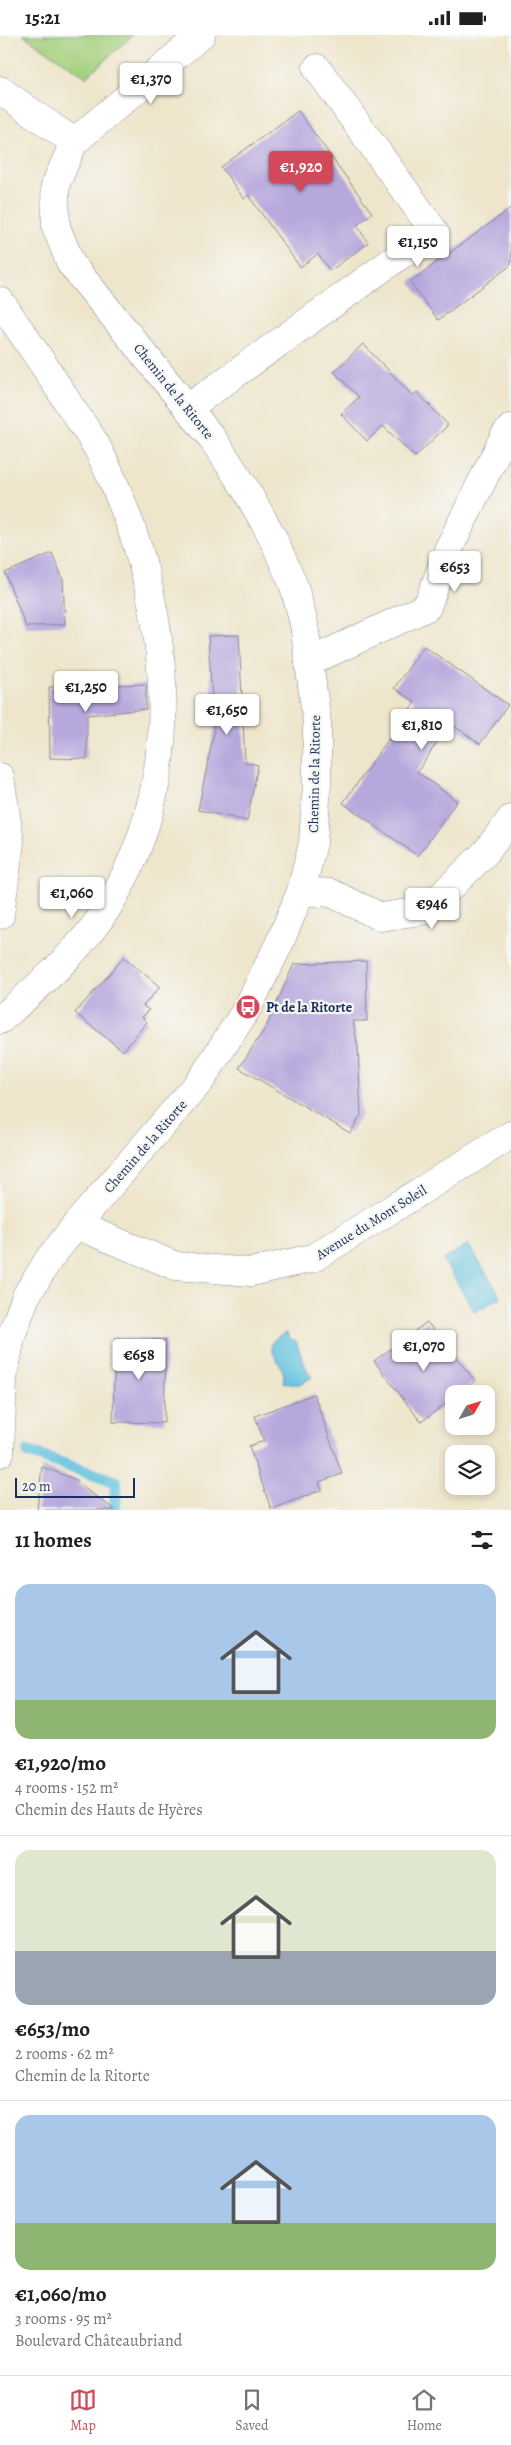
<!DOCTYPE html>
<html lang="en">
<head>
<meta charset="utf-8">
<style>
	body { margin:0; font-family:Alegreya,serif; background:#f2f2f2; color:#202124; height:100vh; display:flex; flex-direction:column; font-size:19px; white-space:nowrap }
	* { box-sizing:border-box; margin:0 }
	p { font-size:16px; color:#757577 }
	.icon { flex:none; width:28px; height:28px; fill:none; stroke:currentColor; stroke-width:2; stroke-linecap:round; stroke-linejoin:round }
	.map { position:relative; height:1475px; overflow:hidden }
	.side { display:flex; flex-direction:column; background:#fff; flex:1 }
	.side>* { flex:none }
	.needle { width:32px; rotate:51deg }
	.buttons { position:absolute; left:445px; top:1350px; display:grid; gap:10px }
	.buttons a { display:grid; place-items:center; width:50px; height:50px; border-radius:10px; background:#fff; box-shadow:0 2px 8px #0003; font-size:25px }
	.scale { position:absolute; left:15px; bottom:12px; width:120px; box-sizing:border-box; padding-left:5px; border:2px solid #1b2f5e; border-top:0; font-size:14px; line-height:18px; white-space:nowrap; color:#1b2f5e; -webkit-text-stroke:4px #f6f6f2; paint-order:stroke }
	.price { position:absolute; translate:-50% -42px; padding:0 11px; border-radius:5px; background:#fff; color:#222; font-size:16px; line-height:32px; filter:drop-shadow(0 1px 2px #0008) }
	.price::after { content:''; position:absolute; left:50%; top:30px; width:15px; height:11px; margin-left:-8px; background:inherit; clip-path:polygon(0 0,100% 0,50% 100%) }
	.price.active { background:#d1495b; color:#fff }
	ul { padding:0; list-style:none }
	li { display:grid; align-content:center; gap:10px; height:265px; padding:0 15px }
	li+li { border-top:1px solid #e0e0e0 }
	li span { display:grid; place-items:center; height:155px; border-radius:15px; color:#555 }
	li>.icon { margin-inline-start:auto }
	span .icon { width:90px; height:90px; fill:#fffc; stroke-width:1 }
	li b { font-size:21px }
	h2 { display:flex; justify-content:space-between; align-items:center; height:60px; padding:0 15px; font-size:21px }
	.status { display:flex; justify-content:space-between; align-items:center; height:35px; padding:0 25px; background:#fff; direction:ltr }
	.status svg { height:14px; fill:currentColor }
	.dock { display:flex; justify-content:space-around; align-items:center; height:70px; border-top:1px solid #e0e0e0; background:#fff; font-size:14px; color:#757577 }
	.dock a { display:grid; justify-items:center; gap:2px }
	.dock .active { color:#d1495b }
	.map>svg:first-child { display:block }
</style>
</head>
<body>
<div class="status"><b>15:21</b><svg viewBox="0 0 49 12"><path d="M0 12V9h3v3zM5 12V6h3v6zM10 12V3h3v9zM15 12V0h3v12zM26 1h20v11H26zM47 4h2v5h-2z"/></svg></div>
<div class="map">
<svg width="511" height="1475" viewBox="0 0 511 1475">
	<rect width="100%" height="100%" fill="#f6f6f2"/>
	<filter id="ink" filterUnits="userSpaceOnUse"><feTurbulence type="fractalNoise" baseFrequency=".02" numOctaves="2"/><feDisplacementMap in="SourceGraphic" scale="10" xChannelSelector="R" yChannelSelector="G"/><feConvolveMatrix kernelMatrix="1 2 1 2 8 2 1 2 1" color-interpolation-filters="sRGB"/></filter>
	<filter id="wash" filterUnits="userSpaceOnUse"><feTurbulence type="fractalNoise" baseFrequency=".0096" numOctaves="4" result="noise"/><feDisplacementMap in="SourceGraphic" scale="20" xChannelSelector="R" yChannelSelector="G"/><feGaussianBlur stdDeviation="1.12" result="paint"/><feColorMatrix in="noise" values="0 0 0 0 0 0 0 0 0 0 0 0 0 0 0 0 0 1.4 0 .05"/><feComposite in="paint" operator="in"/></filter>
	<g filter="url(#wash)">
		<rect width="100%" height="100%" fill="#eee5cb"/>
		<polygon fill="#a5d07d" stroke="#60806e" points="23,0 133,0 86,42"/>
		<g fill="#62c2e0" stroke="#3e789f">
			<polygon points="468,1209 501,1262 475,1277 443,1225"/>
			<path d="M287,1298L290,1304L296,1306L307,1336L312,1342C302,1350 294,1351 283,1347C290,1327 251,1310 287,1298Z"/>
		</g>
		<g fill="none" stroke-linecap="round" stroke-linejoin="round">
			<polyline stroke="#62c2e0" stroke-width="12" points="28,1417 116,1447 115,1475"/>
		</g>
		<g id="blocks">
			<g fill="#b6a7dd">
				<polygon points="298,76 372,178 357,190 368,208 330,236 318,219 300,232 248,160 244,164 221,132"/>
				<polygon points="511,173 511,230 438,285 410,247"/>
				<polygon points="363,309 413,361 417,357 448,390 415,422 383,391 367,406 341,379 359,362 334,337"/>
				<polygon points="52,518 63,544 65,589 26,592 5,538"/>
				<polygon points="239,600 245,727 258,730 247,786 198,775 214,697 208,601"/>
				<polygon points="424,611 508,670 480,709 450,688 417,737 457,766 418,821 343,768 415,667 394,653"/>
				<polygon points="146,649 146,674 87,680 87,724 50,723 49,652"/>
				<polygon points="124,922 160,952 143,971 149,975 142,982 147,987 123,1016 75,978"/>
				<polygon points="366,926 367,986 353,986 358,1013 361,1080 350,1098 239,1033 267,990 294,929"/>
				<polygon points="427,1287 475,1346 459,1359 454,1359 454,1363 421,1387 374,1326"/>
				<polygon points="115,1303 166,1305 164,1388 113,1387"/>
				<polygon points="314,1359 342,1439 319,1447 322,1455 271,1474 249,1411 264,1406 255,1381"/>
				<polygon points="42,1432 77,1445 77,1448 115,1475 37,1475"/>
			</g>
		</g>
	</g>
	<g filter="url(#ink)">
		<use href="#blocks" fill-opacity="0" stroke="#848a94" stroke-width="1"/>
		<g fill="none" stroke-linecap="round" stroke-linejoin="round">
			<defs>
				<g id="street">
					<polyline points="0,55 74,107"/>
					<path d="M0,266C24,301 48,335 70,371C80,386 91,400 99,416C168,556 194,731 109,870C82,914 39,951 0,985"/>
					<polyline points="188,373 434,196 317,33"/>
					<polyline points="309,627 427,572 448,515 505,400 511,393"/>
					<polyline points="0,742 10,807 0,880"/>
					<polyline points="301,856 331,858 381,882 427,875 486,817 511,784"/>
					<polyline points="76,1190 176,1231 251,1237 313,1223 511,1100"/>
					<polyline points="0,1418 3,1343 11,1302 26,1261 49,1224 76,1190 201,1045 248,972 280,907 301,856 313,808 317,749 317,688 304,589 294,551 272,501 245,453 212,403 71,229 56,192 55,151 74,107 201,0"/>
				</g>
			</defs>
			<use href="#street" stroke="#848a94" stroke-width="29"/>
			<use href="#street" stroke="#fff" stroke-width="28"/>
		</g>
	</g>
	<defs>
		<symbol id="bus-disc" viewBox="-11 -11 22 22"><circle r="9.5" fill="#d1495b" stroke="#f6f6f2"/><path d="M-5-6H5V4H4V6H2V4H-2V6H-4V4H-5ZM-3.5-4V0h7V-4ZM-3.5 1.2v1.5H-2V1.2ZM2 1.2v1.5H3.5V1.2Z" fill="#fff"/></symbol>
	</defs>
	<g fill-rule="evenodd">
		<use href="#bus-disc" x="234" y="958" width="28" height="28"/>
	</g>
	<g text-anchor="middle" stroke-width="4.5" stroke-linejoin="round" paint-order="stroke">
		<g font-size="14" fill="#1b2f5e" stroke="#f6f6f2">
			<text transform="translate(174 356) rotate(51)" y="5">Chemin de la Ritorte</text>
			<text transform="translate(314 739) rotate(-89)" y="5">Chemin de la Ritorte</text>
			<text transform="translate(145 1111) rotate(-49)" y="5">Chemin de la Ritorte</text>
			<text transform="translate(371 1187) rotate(-32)" y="5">Avenue du Mont Soleil</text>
		</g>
		<g font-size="14" font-weight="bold" fill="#1b2f5e" stroke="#f6f6f2" text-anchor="start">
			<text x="266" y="977">Pt de la Ritorte</text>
		</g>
	</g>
</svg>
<div class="buttons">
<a><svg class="needle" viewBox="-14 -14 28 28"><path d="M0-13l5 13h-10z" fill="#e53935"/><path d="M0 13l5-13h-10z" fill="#757577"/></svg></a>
<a><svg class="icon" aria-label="layers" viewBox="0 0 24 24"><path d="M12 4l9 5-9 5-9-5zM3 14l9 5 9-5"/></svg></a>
</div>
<div class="scale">20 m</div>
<b class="price" style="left:151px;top:70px">€1,370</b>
<b class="price active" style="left:301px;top:158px">€1,920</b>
<b class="price" style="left:418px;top:233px">€1,150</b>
<b class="price" style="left:455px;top:558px">€653</b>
<b class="price" style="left:86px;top:678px">€1,250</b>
<b class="price" style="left:227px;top:701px">€1,650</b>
<b class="price" style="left:422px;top:716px">€1,810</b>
<b class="price" style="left:72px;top:884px">€1,060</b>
<b class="price" style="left:432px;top:895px">€946</b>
<b class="price" style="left:424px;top:1337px">€1,070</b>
<b class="price" style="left:139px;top:1346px">€658</b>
</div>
<section class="side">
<h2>11 homes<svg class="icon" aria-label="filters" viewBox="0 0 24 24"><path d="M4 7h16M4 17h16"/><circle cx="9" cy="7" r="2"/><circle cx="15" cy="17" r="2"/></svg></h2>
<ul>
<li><span style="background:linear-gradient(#a9c7e8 75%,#8fb573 0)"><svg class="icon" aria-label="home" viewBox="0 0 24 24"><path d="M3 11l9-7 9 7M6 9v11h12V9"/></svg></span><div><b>€1,920/mo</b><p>4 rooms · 152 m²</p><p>Chemin des Hauts de Hyères</p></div></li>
<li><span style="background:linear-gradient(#dfe7d0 65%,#9aa5b1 0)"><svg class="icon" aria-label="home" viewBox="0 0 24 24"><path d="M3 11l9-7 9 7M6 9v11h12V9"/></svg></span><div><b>€653/mo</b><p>2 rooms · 62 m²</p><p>Chemin de la Ritorte</p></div></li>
<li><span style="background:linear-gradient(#a9c7e8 70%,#8fb573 0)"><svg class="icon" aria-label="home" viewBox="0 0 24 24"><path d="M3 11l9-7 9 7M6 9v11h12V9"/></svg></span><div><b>€1,060/mo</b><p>3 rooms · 95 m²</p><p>Boulevard Châteaubriand</p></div></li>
</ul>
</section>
<nav class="dock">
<a class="active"><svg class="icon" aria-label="map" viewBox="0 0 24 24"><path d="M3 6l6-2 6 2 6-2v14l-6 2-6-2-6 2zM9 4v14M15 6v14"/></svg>Map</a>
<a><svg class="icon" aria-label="saved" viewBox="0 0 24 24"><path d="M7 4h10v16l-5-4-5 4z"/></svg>Saved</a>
<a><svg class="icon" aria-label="home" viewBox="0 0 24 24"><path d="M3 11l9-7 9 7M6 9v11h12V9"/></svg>Home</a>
</nav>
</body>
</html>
